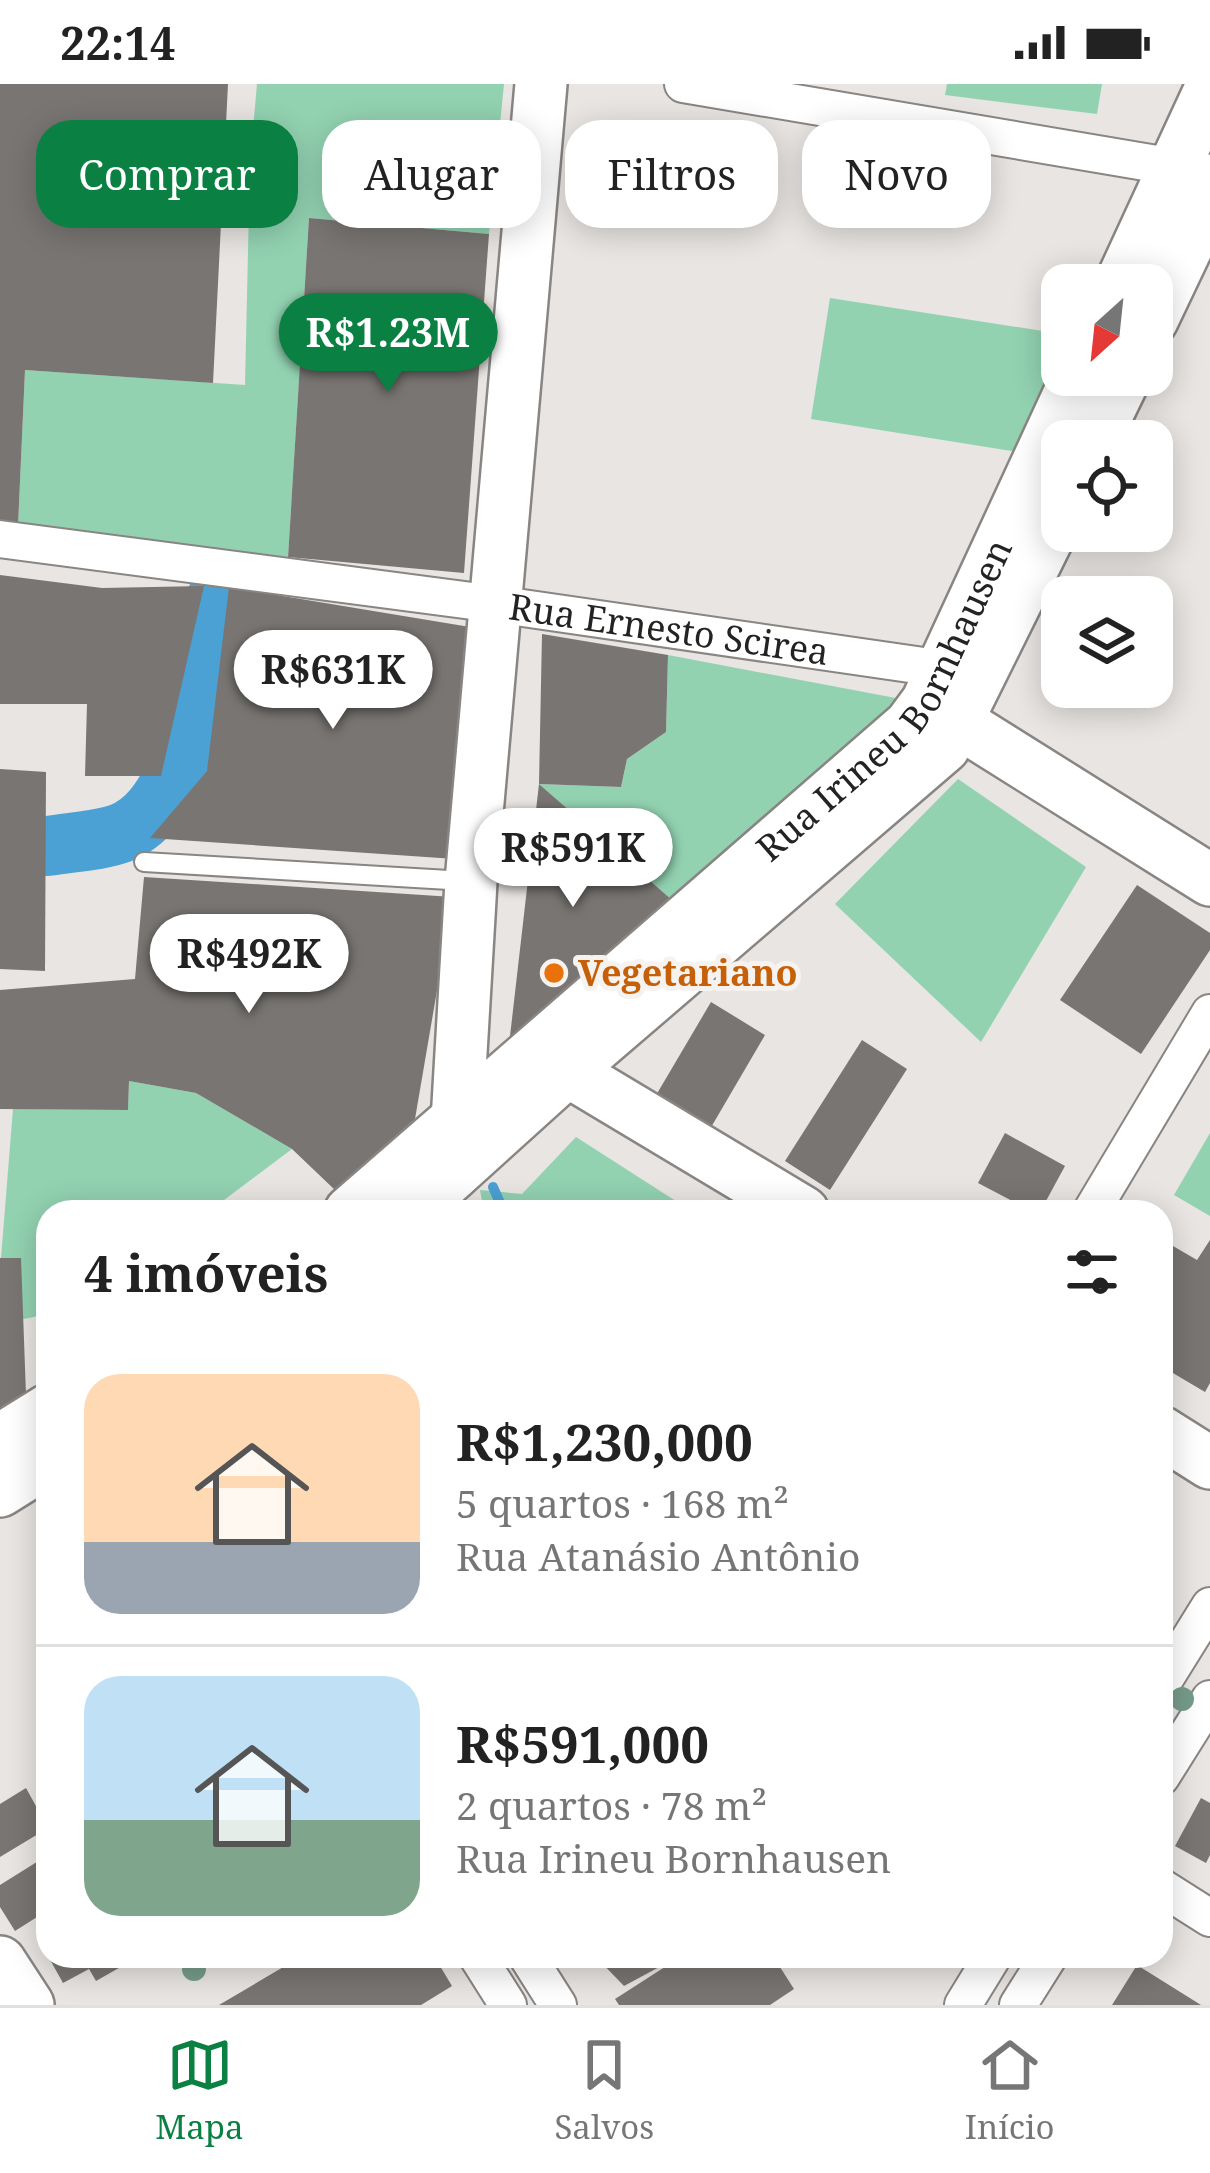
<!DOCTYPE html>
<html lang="pt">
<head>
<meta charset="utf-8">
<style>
	body { margin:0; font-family:"Noto Serif",serif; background:#f2f2f2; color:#222; height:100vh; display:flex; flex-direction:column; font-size:45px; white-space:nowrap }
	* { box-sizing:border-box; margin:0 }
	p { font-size:39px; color:#767676 }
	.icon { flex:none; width:66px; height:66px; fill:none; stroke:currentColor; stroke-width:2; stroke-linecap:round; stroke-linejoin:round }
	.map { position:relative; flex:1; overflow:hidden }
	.sheet { position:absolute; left:36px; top:1116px; width:1137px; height:768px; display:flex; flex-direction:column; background:#fff; border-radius:36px; box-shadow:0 6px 30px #0003 }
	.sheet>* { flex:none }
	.hud { position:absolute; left:36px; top:36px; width:1140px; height:108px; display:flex; gap:24px }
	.needle { width:78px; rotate:207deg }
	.buttons { position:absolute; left:1041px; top:180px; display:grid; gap:24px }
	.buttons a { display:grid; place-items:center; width:132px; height:132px; border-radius:24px; background:#fff; box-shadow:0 6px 30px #0003; font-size:60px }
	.price { position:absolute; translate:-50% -102px; padding:0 27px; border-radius:42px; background:#fff; color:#222; font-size:39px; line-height:78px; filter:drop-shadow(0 3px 6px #0008) }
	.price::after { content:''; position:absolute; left:50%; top:72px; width:36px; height:27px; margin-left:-18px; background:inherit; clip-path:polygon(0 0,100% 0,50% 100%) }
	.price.on { background:#0b8043; color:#fff }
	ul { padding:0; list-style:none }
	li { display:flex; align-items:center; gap:36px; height:300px; padding:0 48px }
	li+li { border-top:3px solid #e0e0e0 }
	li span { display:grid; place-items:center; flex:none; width:336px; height:240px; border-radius:36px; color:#555 }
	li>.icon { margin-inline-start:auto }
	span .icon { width:144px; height:144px; fill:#fffc; stroke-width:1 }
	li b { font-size:51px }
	h2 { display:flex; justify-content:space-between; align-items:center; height:144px; padding:0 48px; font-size:51px }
	.pill { padding:0 42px; border-radius:36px; background:#fff; box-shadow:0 6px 30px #0003; font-size:42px; line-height:108px }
	.pill.on { background:#0b8043; color:#fff }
	.status { display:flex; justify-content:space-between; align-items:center; height:84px; padding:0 60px; background:#fff; direction:ltr }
	.status svg { height:33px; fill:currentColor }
	.dock { display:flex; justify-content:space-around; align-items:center; height:168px; border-top:3px solid #e0e0e0; background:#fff; font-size:33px; color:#767676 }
	.dock a { display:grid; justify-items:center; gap:6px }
	.dock .on { color:#0b8043 }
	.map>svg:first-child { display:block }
</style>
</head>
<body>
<div class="status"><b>22:14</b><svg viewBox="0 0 49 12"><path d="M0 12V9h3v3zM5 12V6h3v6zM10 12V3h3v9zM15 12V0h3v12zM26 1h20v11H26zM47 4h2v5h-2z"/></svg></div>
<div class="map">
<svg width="1210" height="1921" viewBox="0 0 1210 1921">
	<rect width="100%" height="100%" fill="#e8e5e2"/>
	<g fill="#92d2b1">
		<polygon points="257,0 504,0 489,150 309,134 288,473 18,442 25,286 245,301 250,79"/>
		<polygon points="947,0 1102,0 1097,30 945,11"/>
		<polygon points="830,214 1062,250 1062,289 1025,369 811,335"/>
		<polygon points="668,571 901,615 672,816 539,700 621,703 627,675 666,648"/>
		<polygon points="958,695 1086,783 981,958 835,820"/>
		<polygon points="129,997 196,1009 292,1065 208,1128 48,1128 48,1230 24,1235 3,1217 1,1174 13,1025 128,1026"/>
		<polygon points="1210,1049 1210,1132 1174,1111"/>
		<polygon points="576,1053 693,1128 484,1128 480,1106 522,1110"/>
	</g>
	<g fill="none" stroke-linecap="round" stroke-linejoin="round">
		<polyline stroke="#4ba1d3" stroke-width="10" points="493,1103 504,1128"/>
		<path stroke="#4ba1d3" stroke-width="60" d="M48,762C71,758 100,757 121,749C191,722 204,581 215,517"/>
	</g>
	<g fill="#787572">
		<polygon points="0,0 228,0 213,299 25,286 18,442 0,440"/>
		<polygon points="309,134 489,150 464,489 288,473"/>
		<polygon points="0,491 102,504 204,502 161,692 85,692 87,620 0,620"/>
		<polygon points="229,503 476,544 455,775 150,754 207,687"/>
		<polygon points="542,550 668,571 666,648 627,675 621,703 539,700"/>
		<polygon points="0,685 46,688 45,887 0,885"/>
		<polygon points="539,700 672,816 509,961"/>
		<polygon points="144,793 453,813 415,1035 335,1106 292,1065 196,1009 129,997 128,1026 0,1025 0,906 135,895"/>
		<polygon points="1137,801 1210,849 1210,866 1141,970 1060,916"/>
		<polygon points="711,918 765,951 710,1045 655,1013"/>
		<polygon points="862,956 907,985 830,1106 785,1077"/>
		<polygon points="1005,1049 1065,1082 1040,1128 1033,1128 978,1099"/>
		<polygon points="1161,1155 1197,1176 1210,1156 1210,1299 1205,1308 1161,1282 1161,1243 1170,1227 1161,1222"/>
		<polygon points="0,1174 21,1174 27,1338 0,1352"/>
		<polygon points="26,1704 48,1744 0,1773 0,1720"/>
		<polygon points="1201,1714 1210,1719 1210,1771 1206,1779 1175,1762"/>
		<polygon points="48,1771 48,1826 15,1847 0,1823 0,1801"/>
		<polygon points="48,1872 140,1872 96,1897 89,1885 63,1899"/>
		<polygon points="302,1872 434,1872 452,1902 421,1921 219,1921"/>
		<polygon points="595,1872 659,1872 663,1881 624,1902"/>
		<polygon points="682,1872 773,1872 794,1905 770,1921 619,1921 615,1915"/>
		<polygon points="1137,1881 1201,1921 1112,1921"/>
	</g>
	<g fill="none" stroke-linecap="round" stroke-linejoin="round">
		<defs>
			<polyline id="lane" points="144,778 466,797"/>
			<g id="street">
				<polyline points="683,0 1210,89"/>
				<path id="s1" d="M0,455L495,520L965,588"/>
				<polyline points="1091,1128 1210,929"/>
				<polyline points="1161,1601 1210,1522"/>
				<polyline points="1161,1693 1210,1615"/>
				<polyline points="1161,1803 1210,1834"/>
				<polyline points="477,1872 508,1921"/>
				<polyline points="527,1872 558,1921"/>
				<polyline points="963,1921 993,1872"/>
				<polyline points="1018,1921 1049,1872"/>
			</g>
			<g id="secondary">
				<polyline points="1120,201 1210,6"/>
				<polyline points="1152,236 1210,114"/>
				<polyline points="1094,357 1126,291"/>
				<polyline points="931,621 1210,796"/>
				<polyline points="541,971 803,1128"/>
				<polyline points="454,1089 471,798 541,0"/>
				<path id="s2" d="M350,1128L910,641L927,618L1078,291"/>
				<polyline points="411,1128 567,987 944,663 1062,425"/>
				<polyline points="1161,1348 1210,1379"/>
				<polyline points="0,1356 48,1326"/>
				<polyline points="0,1407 48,1377"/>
				<polyline points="0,1878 28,1921"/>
			</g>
		</defs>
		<use href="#lane" stroke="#888582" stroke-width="22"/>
		<use href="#street" stroke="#888582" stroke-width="40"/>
		<use href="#secondary" stroke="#888582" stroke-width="56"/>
		<use href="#lane" stroke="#fff" stroke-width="18"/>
		<use href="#street" stroke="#fff" stroke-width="36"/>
		<use href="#secondary" stroke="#fff" stroke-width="51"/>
	</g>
	<g fill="#779c8b">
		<circle cx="1182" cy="1615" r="12"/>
		<circle cx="194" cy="1885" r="12"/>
	</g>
	<circle fill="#e8710a" stroke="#f5f2ef" stroke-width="4.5" cx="554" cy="889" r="12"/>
	<g text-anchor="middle" stroke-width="10" stroke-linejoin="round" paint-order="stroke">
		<g font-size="36" fill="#242322" stroke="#f5f2ef">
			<text dy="13" stroke="none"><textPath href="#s1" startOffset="675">Rua Ernesto Scirea</textPath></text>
			<text dy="13" stroke="none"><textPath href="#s2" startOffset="747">Rua Irineu Bornhausen</textPath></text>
		</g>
		<g font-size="36" font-weight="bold" fill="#c56008" stroke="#f5f2ef" text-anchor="start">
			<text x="578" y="902">Vegetariano</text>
		</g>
	</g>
</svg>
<div class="buttons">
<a><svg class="needle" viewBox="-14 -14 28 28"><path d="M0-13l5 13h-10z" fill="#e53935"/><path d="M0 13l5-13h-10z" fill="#767676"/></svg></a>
<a><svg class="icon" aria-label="locate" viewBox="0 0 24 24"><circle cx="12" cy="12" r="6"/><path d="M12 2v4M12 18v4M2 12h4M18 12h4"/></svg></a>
<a><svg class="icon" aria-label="layers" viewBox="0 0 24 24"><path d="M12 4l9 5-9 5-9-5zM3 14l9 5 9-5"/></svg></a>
</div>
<b class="price on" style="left:388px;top:311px">R$1.23M</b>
<b class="price" style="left:333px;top:648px">R$631K</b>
<b class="price" style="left:573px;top:826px">R$591K</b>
<b class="price" style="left:249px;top:932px">R$492K</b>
<div class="hud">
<a class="pill on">Comprar</a>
<a class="pill">Alugar</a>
<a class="pill">Filtros</a>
<a class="pill">Novo</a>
</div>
<section class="sheet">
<h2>4 imóveis<svg class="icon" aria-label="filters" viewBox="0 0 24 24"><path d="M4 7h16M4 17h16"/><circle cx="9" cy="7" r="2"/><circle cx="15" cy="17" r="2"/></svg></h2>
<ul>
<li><span style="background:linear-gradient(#ffd9b3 70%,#9aa5b1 0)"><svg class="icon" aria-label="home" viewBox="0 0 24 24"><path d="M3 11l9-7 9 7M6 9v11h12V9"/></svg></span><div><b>R$1,230,000</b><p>5 quartos · 168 m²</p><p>Rua Atanásio Antônio</p></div></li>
<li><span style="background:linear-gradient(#bfe0f5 60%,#7fa58c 0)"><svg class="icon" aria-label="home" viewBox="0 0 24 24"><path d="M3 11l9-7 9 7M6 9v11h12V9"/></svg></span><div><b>R$591,000</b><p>2 quartos · 78 m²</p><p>Rua Irineu Bornhausen</p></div></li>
</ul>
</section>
</div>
<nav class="dock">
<a class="on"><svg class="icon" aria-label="map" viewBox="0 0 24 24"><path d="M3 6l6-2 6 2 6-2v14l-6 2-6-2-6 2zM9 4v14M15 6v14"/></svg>Mapa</a>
<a><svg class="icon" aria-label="saved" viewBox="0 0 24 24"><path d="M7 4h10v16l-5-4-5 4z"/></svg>Salvos</a>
<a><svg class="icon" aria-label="home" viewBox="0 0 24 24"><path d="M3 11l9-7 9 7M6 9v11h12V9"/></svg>Início</a>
</nav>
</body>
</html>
